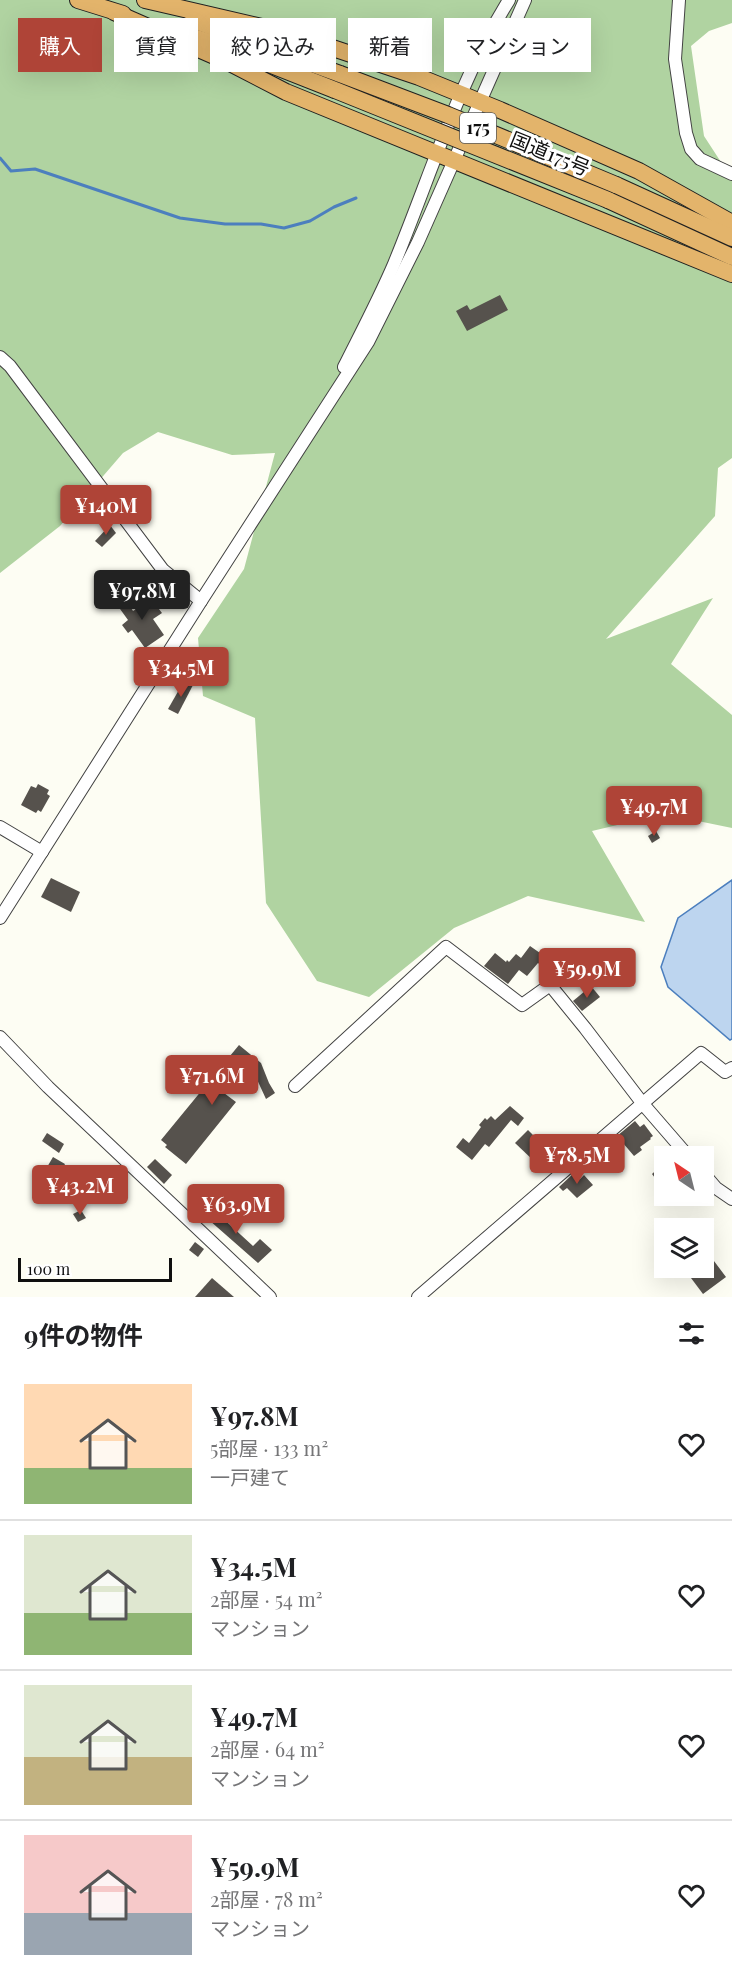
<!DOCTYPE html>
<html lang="ja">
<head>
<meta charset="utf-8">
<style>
	body { margin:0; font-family:"Playfair Display","Noto Sans JP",serif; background:#f2f2f2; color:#202124; height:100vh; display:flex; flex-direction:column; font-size:22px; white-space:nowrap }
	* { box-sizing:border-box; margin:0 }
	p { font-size:20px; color:#757577 }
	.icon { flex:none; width:33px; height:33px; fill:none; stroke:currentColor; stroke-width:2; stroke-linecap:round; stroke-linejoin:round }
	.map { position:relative; height:1297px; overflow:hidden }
	.details { display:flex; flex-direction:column; background:#fff; flex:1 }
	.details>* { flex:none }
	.hud { position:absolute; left:18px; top:18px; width:696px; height:54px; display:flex; gap:12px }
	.needle { width:39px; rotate:325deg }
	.controls { position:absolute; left:654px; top:1146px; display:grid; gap:12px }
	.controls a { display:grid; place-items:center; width:60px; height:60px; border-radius:0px; background:#fff; box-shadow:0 6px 24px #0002; font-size:30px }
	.scale { position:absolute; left:18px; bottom:15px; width:154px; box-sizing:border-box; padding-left:6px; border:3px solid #0f0f0f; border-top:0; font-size:16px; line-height:21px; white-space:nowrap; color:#0f0f0f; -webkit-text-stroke:4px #fff; paint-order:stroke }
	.price { position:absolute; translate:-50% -51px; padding:0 14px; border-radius:6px; background:#af4437; color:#fff; font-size:20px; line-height:39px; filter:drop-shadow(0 2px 3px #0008) }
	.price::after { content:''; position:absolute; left:50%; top:36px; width:18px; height:14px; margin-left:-9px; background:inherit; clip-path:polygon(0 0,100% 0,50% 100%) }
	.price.active { background:#222; color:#fff }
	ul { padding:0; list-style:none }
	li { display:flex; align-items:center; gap:18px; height:150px; padding:0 24px }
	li+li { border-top:2px solid #e0e0e0 }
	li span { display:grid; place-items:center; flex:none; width:168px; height:120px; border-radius:0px; color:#555 }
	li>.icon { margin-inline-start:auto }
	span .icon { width:72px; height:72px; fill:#fffc; stroke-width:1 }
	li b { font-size:26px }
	h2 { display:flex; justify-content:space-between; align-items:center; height:72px; padding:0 24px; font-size:26px }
	.pill { padding:0 21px; border-radius:0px; background:#fff; box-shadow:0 6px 24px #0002; font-size:21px; line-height:54px }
	.pill.active { background:#af4437; color:#fff }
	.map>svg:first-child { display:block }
</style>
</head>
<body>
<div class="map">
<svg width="732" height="1297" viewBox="0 0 732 1297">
	<rect width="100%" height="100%" fill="#fdfdf3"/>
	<polygon fill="#b0d3a1" points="0,0 732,0 732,23 709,31 691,46 704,136 732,179 732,458 718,468 715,516 606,639 713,598 671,664 732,715 732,828 664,814 592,831 645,922 528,896 454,928 369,997 317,981 266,903 255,718 203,696 198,638 244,569 275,453 232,455 158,432 123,453 60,526 0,573"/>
	<polygon fill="#bdd5ef" stroke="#4c7fbe" stroke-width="1.5" points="732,880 732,1039 730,1040 668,987 661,967 678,918"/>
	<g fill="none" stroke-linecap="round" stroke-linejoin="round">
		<polyline stroke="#4c7fbe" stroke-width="3" points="0,158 11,171 35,169 180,218 225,224 261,224 284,228 310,221 334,207 356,198"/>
	</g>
	<g fill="#56524d">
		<polygon points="500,295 508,310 467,331 456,311 467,305 470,310"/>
		<polygon points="110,525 116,533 102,547 95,541"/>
		<polygon points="124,596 133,611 152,600 162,613 153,619 164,635 145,648 132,630 128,633 122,625 128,620 115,602"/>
		<polygon points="184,681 193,685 178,714 168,709"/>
		<polygon points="38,784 49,790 47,794 50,796 41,812 38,810 36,813 21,805 31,786 36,788"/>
		<polygon points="656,831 660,838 652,843 648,836"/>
		<polygon points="51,878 80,892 71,912 41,897"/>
		<polygon points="530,946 550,960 544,968 538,963 527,976 519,970 508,984 484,966 495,953 506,962 507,960 509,962 516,954 521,958"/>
		<polygon points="591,986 600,997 582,1011 573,1001"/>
		<polygon points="239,1045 261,1063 269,1083 275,1093 266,1099 249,1062 224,1093 236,1102 186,1164 165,1147 167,1145 161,1140"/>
		<polygon points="510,1106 524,1118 518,1126 511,1120 489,1147 485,1144 472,1160 456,1147 463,1138 469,1143 481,1127 479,1125 485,1118 487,1120 491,1116 495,1120"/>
		<polygon points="635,1121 640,1127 644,1124 653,1136 650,1138 651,1139 640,1147 642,1150 634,1156 617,1136"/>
		<polygon points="528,1130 547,1149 535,1162 515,1143"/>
		<polygon points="47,1133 64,1144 59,1153 42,1141"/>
		<polygon points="53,1157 65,1164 60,1175 79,1187 74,1195 56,1184 49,1193 36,1186"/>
		<polygon points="155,1159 172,1175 164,1184 147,1167"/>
		<polygon points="664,1163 664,1177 658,1182 652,1174"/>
		<polygon points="574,1173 580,1179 584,1175 593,1185 577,1198 567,1188 563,1191 559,1187"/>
		<polygon points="205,1202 253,1246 260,1239 272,1250 258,1263 201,1213 198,1209"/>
		<polygon points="81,1210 86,1218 78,1222 73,1214"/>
		<polygon points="195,1242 204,1249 198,1257 189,1250"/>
		<polygon points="711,1257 726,1277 703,1294 688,1274 697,1268 704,1268 704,1263"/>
		<polygon points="212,1278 234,1297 195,1297"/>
	</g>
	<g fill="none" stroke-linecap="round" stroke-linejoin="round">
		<defs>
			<g id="minor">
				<polyline points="679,0 675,59 686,133 691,149 700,159 732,174"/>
				<polyline points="0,357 10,366 163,570 201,601"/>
				<path d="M344,367C361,333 379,299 394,264C430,177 459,80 509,0"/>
				<polyline points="0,827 42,852"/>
				<polyline points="0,918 201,601 368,342 418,242 525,0"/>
				<polyline points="0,1037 48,1087 270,1297"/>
				<polyline points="295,1086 446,947 522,1005 550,985 585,1028 643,1104 688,1156"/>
				<polyline points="704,1174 716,1188 732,1199"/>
				<polyline points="418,1297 701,1053 725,1072 732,1068"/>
			</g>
			<g id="highway">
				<polyline points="78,0 123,14"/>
				<polyline points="145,0 288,33 419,77 500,110 639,171 732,223"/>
				<polyline points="114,12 228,62 286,92 732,274"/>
				<polyline points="193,20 340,74"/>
				<polyline points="193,37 228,48 335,90"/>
				<polyline points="616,185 732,238"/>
				<polyline points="608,200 732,257"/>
			</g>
		</defs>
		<use href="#minor" stroke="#424242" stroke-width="14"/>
		<use href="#highway" stroke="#202020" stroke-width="18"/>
		<use href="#minor" stroke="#fff" stroke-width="12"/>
		<use href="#highway" stroke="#e3b46b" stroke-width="16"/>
		<defs>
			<g id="highway-bridge">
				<polyline points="340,74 448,115 616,185"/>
				<polyline points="335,90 608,200"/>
			</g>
		</defs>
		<use href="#highway-bridge" stroke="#202020" stroke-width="18" stroke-linecap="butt"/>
		<use href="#highway-bridge" stroke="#e3b46b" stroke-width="16"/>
	</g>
	<g text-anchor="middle" stroke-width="6" stroke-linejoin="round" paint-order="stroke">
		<rect fill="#fff" stroke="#575757" stroke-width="1.5" x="460" y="113" width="36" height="30" rx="4.5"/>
		<g font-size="18" font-weight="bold" fill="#0f0f0f">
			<text x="478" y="134">175</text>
		</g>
		<g font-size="20" fill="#0f0f0f" stroke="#fff">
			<text transform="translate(550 154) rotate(22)" y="7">国道175号</text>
		</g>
	</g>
</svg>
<div class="controls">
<a><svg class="needle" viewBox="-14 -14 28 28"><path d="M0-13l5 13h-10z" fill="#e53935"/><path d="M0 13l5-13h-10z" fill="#757577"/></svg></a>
<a><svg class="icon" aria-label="layers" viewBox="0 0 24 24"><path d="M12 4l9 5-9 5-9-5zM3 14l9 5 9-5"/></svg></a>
</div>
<div class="scale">100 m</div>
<b class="price" style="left:106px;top:536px">¥140M</b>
<b class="price active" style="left:142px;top:621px">¥97.8M</b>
<b class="price" style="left:181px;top:698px">¥34.5M</b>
<b class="price" style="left:654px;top:837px">¥49.7M</b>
<b class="price" style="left:587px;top:999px">¥59.9M</b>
<b class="price" style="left:212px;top:1106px">¥71.6M</b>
<b class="price" style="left:577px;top:1185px">¥78.5M</b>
<b class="price" style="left:80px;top:1216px">¥43.2M</b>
<b class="price" style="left:236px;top:1235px">¥63.9M</b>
<div class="hud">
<a class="pill active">購入</a>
<a class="pill">賃貸</a>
<a class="pill">絞り込み</a>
<a class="pill">新着</a>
<a class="pill">マンション</a>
</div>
</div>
<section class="details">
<h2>9件の物件<svg class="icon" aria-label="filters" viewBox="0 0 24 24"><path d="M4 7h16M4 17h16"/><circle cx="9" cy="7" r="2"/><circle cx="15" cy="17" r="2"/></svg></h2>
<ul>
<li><span style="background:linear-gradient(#ffd9b3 70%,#8fb573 0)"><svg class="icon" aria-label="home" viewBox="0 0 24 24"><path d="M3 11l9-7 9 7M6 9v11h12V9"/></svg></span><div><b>¥97.8M</b><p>5部屋 · 133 m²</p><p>一戸建て</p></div><svg class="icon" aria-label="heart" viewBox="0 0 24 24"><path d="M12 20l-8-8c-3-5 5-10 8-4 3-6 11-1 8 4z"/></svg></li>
<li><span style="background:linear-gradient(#dfe7d0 65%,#8fb573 0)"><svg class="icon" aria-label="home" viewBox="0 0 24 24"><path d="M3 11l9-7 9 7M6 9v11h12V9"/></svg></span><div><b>¥34.5M</b><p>2部屋 · 54 m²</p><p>マンション</p></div><svg class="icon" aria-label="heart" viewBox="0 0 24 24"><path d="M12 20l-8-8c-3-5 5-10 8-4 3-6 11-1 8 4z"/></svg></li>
<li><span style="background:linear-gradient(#dfe7d0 60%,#c2b280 0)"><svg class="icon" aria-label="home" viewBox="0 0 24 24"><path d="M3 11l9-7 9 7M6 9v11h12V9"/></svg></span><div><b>¥49.7M</b><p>2部屋 · 64 m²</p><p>マンション</p></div><svg class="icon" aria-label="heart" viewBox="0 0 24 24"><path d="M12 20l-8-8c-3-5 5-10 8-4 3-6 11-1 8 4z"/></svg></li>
<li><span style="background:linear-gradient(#f6c9c9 65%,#9aa5b1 0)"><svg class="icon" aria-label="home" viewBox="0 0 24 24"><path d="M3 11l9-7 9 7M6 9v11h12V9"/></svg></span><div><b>¥59.9M</b><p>2部屋 · 78 m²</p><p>マンション</p></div><svg class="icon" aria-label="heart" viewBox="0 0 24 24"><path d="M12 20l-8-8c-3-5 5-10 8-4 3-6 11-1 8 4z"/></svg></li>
</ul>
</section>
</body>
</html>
